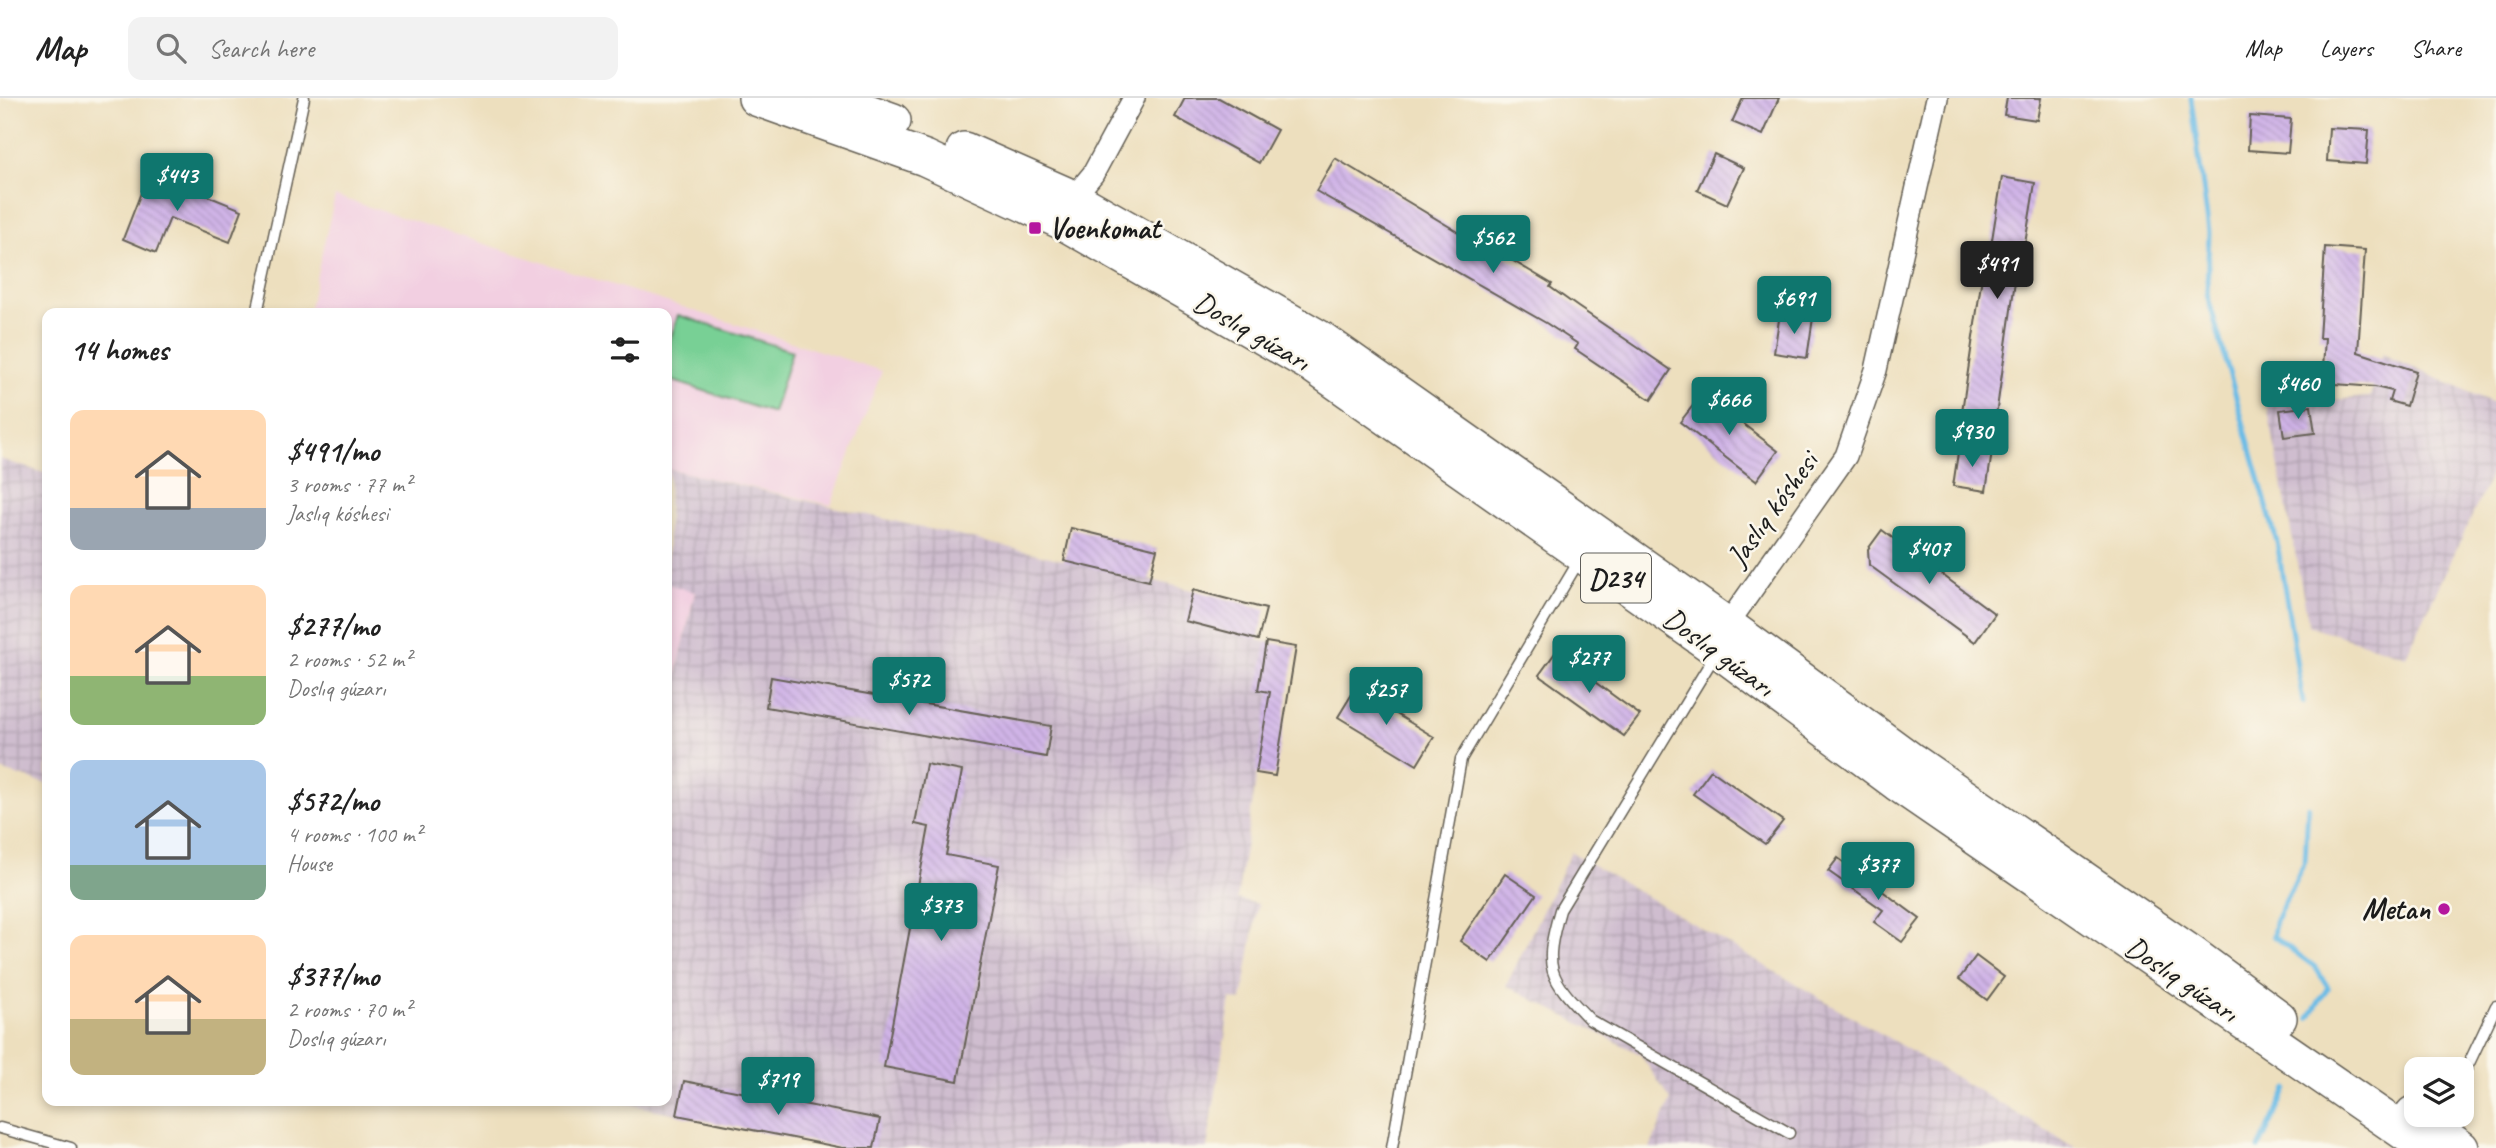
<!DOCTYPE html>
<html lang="en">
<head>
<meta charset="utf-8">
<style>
	body { margin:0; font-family:Caveat,sans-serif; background:#f2f2f2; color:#222; height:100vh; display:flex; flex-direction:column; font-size:26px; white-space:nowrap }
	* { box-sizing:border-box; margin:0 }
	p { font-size:23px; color:#767676 }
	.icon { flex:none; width:38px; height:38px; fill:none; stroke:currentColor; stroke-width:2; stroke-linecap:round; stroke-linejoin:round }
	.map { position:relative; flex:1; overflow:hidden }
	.details { position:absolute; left:42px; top:210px; width:630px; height:798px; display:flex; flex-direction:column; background:#fff; border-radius:14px; box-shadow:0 4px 10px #0003 }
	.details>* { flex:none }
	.tools { position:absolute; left:2404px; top:959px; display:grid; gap:14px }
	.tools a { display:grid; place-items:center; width:70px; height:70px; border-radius:14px; background:#fff; box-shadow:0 4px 10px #0003; font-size:35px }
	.price { position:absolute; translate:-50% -60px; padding:0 16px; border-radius:7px; background:#0f766e; color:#fff; font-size:23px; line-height:46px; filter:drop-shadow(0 2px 4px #0008) }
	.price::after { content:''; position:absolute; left:50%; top:42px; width:21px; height:16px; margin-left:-10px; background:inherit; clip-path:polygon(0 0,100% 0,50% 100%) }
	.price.active { background:#222; color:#fff }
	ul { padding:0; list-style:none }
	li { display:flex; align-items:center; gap:21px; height:175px; padding:0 28px }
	li span { display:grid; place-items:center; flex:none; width:196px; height:140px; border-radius:14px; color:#555 }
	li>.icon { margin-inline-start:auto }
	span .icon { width:84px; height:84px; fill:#fffc; stroke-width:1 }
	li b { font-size:30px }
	h2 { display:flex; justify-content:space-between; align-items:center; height:84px; padding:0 28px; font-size:30px }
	header { display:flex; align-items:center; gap:42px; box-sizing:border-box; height:98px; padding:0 35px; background:#fff; border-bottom:2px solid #e0e0e0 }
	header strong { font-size:33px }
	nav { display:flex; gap:38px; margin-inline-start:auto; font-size:24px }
	.search { width:490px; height:63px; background:#f2f2f2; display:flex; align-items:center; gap:18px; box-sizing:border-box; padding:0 24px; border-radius:14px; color:#767676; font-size:26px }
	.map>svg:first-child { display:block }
</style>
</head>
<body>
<header>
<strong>Map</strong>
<div class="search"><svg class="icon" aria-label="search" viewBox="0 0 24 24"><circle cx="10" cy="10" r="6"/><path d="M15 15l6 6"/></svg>Search here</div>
<nav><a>Map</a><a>Layers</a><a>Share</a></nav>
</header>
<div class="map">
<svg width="2496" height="1050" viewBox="0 0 2496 1050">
	<defs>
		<pattern id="industrial-grid" width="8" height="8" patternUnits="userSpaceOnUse" patternTransform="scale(1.75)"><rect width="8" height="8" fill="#cfbdcf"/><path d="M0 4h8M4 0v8" fill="none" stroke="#b1a2b1"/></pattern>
		<pattern id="building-back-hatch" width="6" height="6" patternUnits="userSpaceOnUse" patternTransform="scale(1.75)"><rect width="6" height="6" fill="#d0b4e7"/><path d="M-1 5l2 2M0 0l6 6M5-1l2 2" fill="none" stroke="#b29ac6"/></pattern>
	</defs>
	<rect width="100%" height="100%" fill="#fbf7ec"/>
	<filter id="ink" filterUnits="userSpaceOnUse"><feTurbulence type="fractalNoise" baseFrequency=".0143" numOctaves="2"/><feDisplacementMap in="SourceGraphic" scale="14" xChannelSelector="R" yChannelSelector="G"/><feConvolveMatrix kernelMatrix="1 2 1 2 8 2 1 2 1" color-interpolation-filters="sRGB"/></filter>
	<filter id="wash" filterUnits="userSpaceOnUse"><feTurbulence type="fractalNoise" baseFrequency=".00686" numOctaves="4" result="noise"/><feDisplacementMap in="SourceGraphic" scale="28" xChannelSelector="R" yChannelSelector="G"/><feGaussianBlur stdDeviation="1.57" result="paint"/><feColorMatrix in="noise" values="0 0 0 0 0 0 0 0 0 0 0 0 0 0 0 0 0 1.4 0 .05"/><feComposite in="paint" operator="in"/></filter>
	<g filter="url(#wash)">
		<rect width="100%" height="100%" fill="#eddfbe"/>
		<g fill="#f2cfe1">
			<polygon points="335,98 882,273 831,407 670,371 667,381 667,215 308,215"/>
			<polygon points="667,486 695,493 667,620"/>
		</g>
		<g fill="url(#industrial-grid)">
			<polygon points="2382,256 2496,306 2496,367 2406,558 2309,528 2267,307 2370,299"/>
			<polygon points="0,361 47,376 47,686 0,672"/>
			<polygon points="669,371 1193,492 1186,523 1266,544 1258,591 1270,594 1237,801 1258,806 1242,903 1231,901 1207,1050 843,1050 613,1003 667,1003 667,620 695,494 667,486"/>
			<polygon points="1571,754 1588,764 2076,1050 1650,1050 1671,1002 1640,956 1506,888"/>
		</g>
		<polygon fill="#78d095" stroke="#4a7658" stroke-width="2" points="678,217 792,253 773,315 667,281 667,252"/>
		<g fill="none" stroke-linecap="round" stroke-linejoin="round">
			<g stroke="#6bbce6" stroke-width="5">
				<polyline points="2191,0 2209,134 2207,196 2277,444 2303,604"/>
				<polyline points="2308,708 2305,763 2275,824 2273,838 2315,869 2328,889 2309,920"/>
				<polyline points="2259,1050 2287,991"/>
			</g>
		</g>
		<g id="blocks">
			<g fill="url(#building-back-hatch)">
				<polygon points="1185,0 1219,0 1277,32 1259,65 1175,19"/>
				<polygon points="1743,0 1779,0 1763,37 1732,24"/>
				<polygon points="2007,0 2041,0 2037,22 2004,17"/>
				<polygon points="2250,18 2291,21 2288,55 2248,52"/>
				<polygon points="2329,30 2369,32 2366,66 2327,63"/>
				<polygon points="1714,56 1744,70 1727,106 1697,92"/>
				<polygon points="1335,60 1470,141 1471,138 1552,186 1550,189 1578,209 1671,272 1651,302 1575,251 1578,246 1546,225 1316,93"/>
				<polygon points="149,74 242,112 230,144 170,120 156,155 123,141"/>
				<polygon points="2002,79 2035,85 2021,170 2017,169 1995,325 1961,320 1983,172 1987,173"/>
				<polygon points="2325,149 2365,152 2358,254 2416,273 2406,308 2389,303 2392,293 2375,289 2322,285 2325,240 2319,240"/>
				<polygon points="1780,215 1813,220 1807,260 1774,255"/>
				<polygon points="1703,295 1778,353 1756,383 1680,324"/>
				<polygon points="2311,308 2315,335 2284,339 2280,312"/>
				<polygon points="1959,348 1992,354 1986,393 1953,388"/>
				<polygon points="1071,430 1157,451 1149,483 1064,463"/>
				<polygon points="1882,432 1995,516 1975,544 1869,467 1868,451"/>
				<polygon points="1193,492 1266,511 1258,542 1185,523"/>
				<polygon points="1266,544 1296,549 1275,678 1256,675 1270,594 1258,592"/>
				<polygon points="1555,555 1640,617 1624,638 1539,577"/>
				<polygon points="771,579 1051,628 1046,659 766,609"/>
				<polygon points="1355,591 1434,639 1417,667 1338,619"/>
				<polygon points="926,666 962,673 946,757 999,767 958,983 884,969 929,729 915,726"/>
				<polygon points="1711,672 1783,723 1765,746 1693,696"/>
				<polygon points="1838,760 1920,821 1902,844 1874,824 1883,812 1828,773"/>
				<polygon points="1505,776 1536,797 1490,864 1460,843"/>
				<polygon points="1976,858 2004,879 1987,902 1959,881"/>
				<polygon points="684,983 880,1021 874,1050 843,1050 677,1017"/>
			</g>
		</g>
	</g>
	<g filter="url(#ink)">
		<use href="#blocks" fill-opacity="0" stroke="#656055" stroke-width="2"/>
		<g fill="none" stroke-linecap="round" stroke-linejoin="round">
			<defs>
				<g id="service">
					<polyline points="257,215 304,0"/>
					<path d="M1715,557L1560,812C1543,871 1548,879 1590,922L1789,1035"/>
					<polyline points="2462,980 2496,908"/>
					<polyline points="0,1030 71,1050"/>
					<polyline points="1392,1050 1461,661 1580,461"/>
				</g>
				<g id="minor">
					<polyline points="1073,100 1093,76 1134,0"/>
					<polyline points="1727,527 1846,358 1876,272 1937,0"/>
				</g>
				<g id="primary">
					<polyline points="756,0 925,60 1063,124 1311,266 1718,552 1897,685 2427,1050"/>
					<polyline points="829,0 893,23"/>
					<polyline points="964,52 1073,100 1321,241 1727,527 1912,663 2195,858 2279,920"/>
					<polyline points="2413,1016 2461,1050"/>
				</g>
			</defs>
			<use href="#service" stroke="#656055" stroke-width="13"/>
			<use href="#minor" stroke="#656055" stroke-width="24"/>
			<use href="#primary" stroke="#656055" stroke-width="38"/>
			<use href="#service" stroke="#fff" stroke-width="10"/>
			<use href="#minor" stroke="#fff" stroke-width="21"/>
			<use href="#primary" stroke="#fff" stroke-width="35"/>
		</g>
	</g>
	<g fill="#b5179e" stroke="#fbf7ec" stroke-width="2.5">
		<rect x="1028" y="123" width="14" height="14" rx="3.5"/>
		<circle cx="2444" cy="811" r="7"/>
	</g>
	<g text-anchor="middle" stroke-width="5" stroke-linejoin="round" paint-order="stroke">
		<rect fill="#fbf7ec" stroke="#5f5e5a" stroke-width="2" x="1581" y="455.5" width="70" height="49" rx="5"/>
		<g font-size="28" font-weight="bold" fill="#1c1c1c">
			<text x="1616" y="490">D234</text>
		</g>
		<g font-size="30" font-weight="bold" fill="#1c1c1c" stroke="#fbf7ec" text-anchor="start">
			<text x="1049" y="140">Voenkomat</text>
			<text x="2430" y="821" text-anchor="end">Metan</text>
		</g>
		<g font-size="30" fill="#1c1c1c" stroke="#fbf7ec">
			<text transform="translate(1252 233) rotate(30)" y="10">Doslıq gúzarı</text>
			<text transform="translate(1772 411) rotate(-54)" y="10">Jaslıq kóshesi</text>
			<text transform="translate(1719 554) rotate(36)" y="10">Doslıq gúzarı</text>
			<text transform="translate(2182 881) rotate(34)" y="10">Doslıq gúzarı</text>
		</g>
	</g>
</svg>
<div class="tools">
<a><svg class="icon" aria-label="layers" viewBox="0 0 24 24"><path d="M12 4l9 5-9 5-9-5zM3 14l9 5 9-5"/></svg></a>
</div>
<b class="price" style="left:177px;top:115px">$443</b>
<b class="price" style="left:1493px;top:177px">$562</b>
<b class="price active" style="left:1997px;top:203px">$491</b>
<b class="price" style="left:1794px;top:238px">$691</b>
<b class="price" style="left:2298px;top:323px">$460</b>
<b class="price" style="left:1729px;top:339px">$666</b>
<b class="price" style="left:1972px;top:371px">$930</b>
<b class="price" style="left:1929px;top:488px">$407</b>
<b class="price" style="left:1589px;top:597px">$277</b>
<b class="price" style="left:909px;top:619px">$572</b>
<b class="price" style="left:1386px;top:629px">$257</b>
<b class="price" style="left:1878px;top:804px">$377</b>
<b class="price" style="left:941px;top:845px">$373</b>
<b class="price" style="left:778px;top:1019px">$719</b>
<section class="details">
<h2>14 homes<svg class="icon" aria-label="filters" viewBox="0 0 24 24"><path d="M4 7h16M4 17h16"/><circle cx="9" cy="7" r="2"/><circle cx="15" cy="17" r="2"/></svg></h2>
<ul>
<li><span style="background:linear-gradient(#ffd9b3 70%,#9aa5b1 0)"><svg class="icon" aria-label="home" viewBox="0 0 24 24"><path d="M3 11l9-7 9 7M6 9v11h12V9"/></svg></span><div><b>$491/mo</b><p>3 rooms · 77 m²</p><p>Jaslıq kóshesi</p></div></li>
<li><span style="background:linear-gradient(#ffd9b3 65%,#8fb573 0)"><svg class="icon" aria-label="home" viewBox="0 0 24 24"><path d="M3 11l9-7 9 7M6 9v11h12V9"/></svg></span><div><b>$277/mo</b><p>2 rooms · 52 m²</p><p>Doslıq gúzarı</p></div></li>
<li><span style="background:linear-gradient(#a9c7e8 75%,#7fa58c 0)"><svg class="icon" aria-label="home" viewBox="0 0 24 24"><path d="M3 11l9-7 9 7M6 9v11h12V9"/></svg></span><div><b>$572/mo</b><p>4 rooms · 100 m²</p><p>House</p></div></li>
<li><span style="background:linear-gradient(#ffd9b3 60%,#c2b280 0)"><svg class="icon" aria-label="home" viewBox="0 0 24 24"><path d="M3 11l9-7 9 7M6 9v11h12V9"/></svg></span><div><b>$377/mo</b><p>2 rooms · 70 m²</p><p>Doslıq gúzarı</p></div></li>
</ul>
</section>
</div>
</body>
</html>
